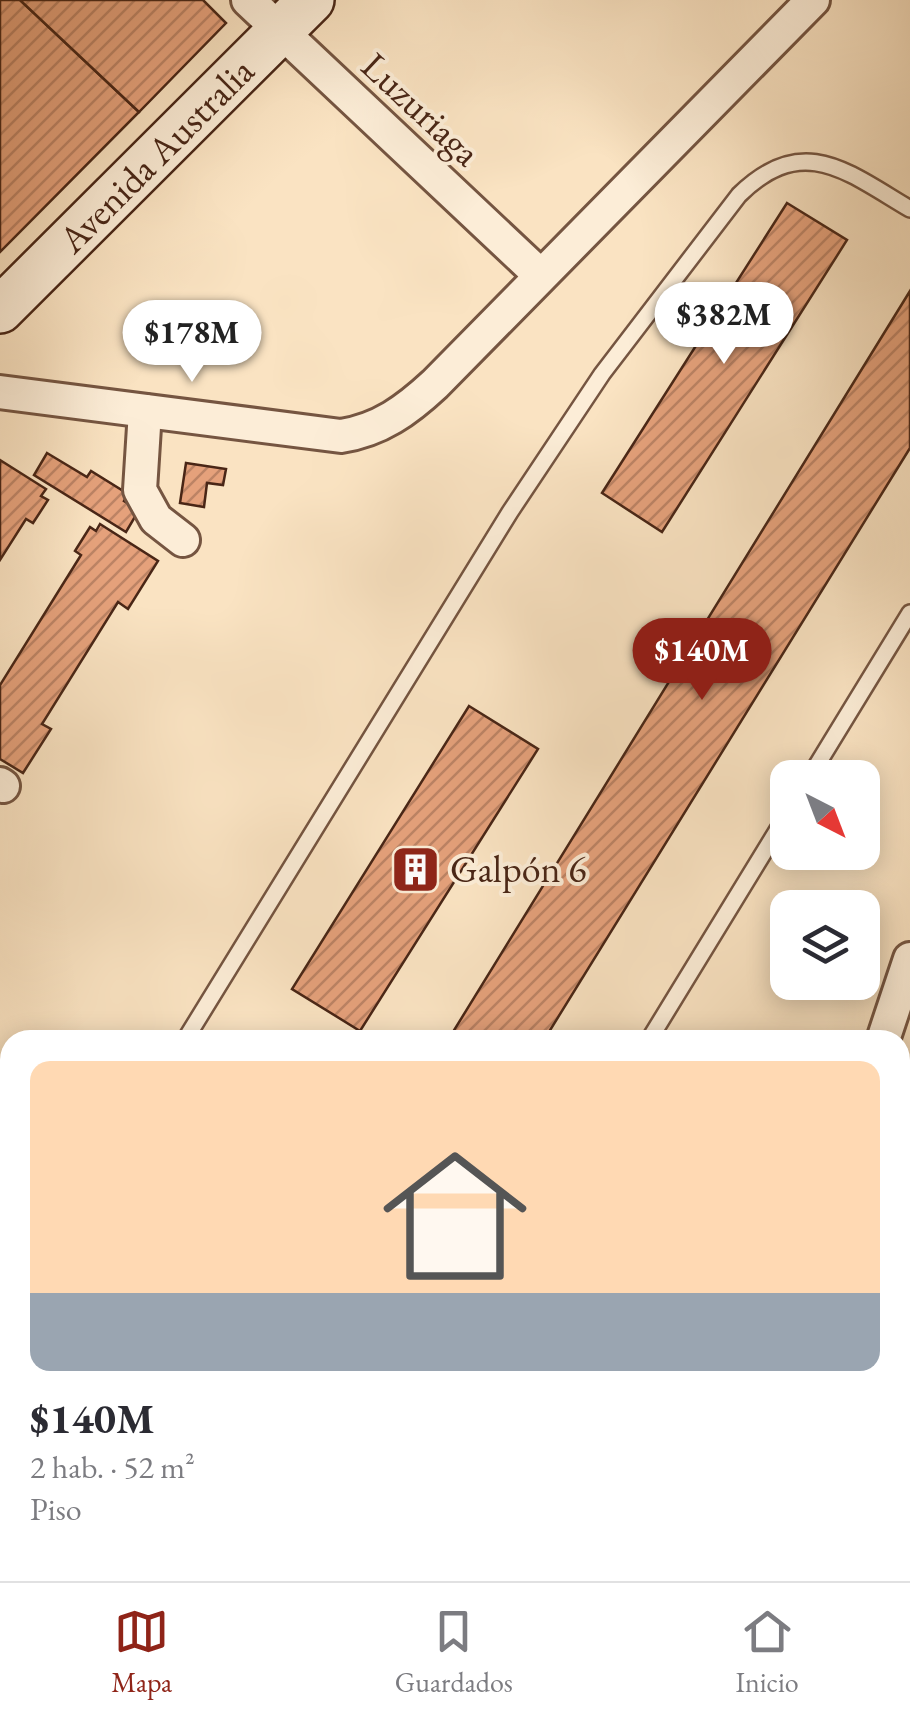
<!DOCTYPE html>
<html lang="es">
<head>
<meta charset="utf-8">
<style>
	body { margin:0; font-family:"EB Garamond",serif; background:#f7f7f7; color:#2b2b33; height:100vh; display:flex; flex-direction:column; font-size:38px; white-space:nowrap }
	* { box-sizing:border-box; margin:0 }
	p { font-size:32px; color:#7c7c81 }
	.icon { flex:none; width:55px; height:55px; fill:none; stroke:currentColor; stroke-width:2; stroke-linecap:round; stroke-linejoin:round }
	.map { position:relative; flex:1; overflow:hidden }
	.sheet { position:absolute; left:0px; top:1030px; width:910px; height:552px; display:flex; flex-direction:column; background:#fff; border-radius:30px 30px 0 0; box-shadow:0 5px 25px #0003 }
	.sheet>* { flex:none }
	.needle { width:65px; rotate:138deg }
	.controls { position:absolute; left:770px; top:760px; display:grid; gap:20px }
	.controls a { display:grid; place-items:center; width:110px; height:110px; border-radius:20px; background:#fff; box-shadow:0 5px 25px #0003; font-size:50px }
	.price { position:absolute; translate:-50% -85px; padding:0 22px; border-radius:35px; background:#fff; color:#222; font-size:32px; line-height:65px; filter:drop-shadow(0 2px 5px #0008) }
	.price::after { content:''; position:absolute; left:50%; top:60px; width:30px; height:22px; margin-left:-15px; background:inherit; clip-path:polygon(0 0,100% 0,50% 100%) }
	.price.active { background:#8f2418; color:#fff }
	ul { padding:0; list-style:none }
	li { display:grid; align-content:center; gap:20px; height:530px; padding:0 30px }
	li span { display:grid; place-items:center; height:310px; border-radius:20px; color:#555 }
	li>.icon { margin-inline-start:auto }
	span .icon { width:180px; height:180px; fill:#fffc; stroke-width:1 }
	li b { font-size:42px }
	.tab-bar { display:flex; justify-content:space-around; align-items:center; height:140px; border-top:2px solid #e1e1e2; background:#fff; font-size:28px; color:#7c7c81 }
	.tab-bar a { display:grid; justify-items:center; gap:5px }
	.tab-bar .active { color:#8f2418 }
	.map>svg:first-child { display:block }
</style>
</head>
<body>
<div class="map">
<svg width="910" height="1581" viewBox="0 0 910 1581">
	<defs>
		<pattern id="building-hatch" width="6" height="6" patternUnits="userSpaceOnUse" patternTransform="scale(2.5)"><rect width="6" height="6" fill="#e5a17b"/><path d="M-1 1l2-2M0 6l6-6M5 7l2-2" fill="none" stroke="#bc8364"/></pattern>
	</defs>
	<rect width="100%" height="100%" fill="#fae3c2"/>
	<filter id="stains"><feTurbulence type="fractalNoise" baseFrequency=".002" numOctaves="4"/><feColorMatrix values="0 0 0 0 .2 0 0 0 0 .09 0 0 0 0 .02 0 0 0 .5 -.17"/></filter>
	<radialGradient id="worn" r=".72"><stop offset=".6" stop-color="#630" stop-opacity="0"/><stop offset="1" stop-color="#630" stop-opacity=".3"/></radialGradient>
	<g fill="url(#building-hatch)" stroke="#492616" stroke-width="2.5">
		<polygon points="0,0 20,0 139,112 0,252"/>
		<polygon points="20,0 203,0 226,23 139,112"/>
		<polygon points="787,203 847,240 662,532 602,493"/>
		<polygon points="910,291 910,448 544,1040 448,1040"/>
		<polygon points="47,453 87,477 91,471 128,494 124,501 139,510 126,532 34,475"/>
		<polygon points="0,460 46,489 41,496 48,500 33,523 26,519 0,560"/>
		<polygon points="186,463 226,469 223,485 207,483 204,507 180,503"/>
		<polygon points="100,524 158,561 128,609 118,602 42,724 51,729 23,773 0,759 0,685 81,555 75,551 90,527 96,531"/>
		<polygon points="469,706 538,749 360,1031 292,989"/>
		<polygon points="10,1439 10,1572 22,1572 17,1581 0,1581 0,1455"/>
		<polygon points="132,1572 220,1572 215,1581 127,1581"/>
	</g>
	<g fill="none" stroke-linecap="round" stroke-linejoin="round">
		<defs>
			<g id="service">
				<polyline points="809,778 910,613"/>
				<path d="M185,1040L510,512L602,374L739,195C803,132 847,172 910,209"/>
				<polyline points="649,1040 788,813"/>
				<polyline points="0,1340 10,1324"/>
				<polyline points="655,1572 660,1581"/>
				<polyline points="318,1581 323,1572"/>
				<polyline points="541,1581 550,1572"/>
			</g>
			<g id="minor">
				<polyline points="248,0 540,275"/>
				<path d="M0,392L341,436C380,430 407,410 435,384L813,0"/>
				<polyline points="145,411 140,490 156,519 183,540"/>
				<polyline points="0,784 3,786"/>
				<polyline points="883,1040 910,959"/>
				<polyline points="900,1135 910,1127"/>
				<polyline points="900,1189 910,1206"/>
			</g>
			<polyline id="secondary" points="0,310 311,0"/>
		</defs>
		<use href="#service" stroke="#755541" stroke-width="20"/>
		<use href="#minor" stroke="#755541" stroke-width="38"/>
		<use href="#secondary" stroke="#492616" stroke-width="50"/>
		<use href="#service" stroke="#fcedd7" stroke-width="15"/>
		<use href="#minor" stroke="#fcedd7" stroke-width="32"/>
		<use href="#secondary" stroke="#fcedd7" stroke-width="45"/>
	</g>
	<defs>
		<symbol id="building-square" viewBox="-11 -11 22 22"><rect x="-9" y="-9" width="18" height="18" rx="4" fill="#8f2418" stroke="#fcedd7"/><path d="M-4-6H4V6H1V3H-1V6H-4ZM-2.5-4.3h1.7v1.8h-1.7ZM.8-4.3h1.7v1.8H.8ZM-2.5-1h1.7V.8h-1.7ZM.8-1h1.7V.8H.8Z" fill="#fff"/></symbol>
	</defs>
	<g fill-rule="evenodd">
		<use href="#building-square" x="388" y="842" width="55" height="55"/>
	</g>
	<g text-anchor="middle" stroke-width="8" stroke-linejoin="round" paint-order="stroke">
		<g font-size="38" fill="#492616" stroke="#fcedd7">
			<text transform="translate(421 109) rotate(43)" y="13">Luzuriaga</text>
			<text transform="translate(156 155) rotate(-45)" y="13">Avenida Australia</text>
		</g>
		<g font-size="38" fill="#492616" stroke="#fcedd7" text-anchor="start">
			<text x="450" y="882">Galpón 6</text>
		</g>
	</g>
	<rect width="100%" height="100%" filter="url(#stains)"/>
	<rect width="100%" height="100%" fill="url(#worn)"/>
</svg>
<div class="controls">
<a><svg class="needle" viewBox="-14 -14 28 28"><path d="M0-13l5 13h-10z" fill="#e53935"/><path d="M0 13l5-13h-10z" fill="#7c7c81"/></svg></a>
<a><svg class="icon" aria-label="layers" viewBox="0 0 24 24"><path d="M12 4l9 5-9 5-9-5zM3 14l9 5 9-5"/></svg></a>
</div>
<b class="price" style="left:724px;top:367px">$382M</b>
<b class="price" style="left:192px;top:385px">$178M</b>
<b class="price active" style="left:702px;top:703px">$140M</b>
<section class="sheet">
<ul>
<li><span style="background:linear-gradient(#ffd9b3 75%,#9aa5b1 0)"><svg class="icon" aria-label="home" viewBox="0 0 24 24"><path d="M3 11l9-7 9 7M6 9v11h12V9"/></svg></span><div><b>$140M</b><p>2 hab. · 52 m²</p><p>Piso</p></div></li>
</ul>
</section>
</div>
<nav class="tab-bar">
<a class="active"><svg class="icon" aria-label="map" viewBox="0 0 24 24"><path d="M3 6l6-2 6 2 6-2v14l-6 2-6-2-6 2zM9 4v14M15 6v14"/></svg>Mapa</a>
<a><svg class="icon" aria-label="saved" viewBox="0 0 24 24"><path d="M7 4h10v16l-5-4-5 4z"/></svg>Guardados</a>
<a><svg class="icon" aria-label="home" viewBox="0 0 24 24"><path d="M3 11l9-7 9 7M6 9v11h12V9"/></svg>Inicio</a>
</nav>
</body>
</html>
